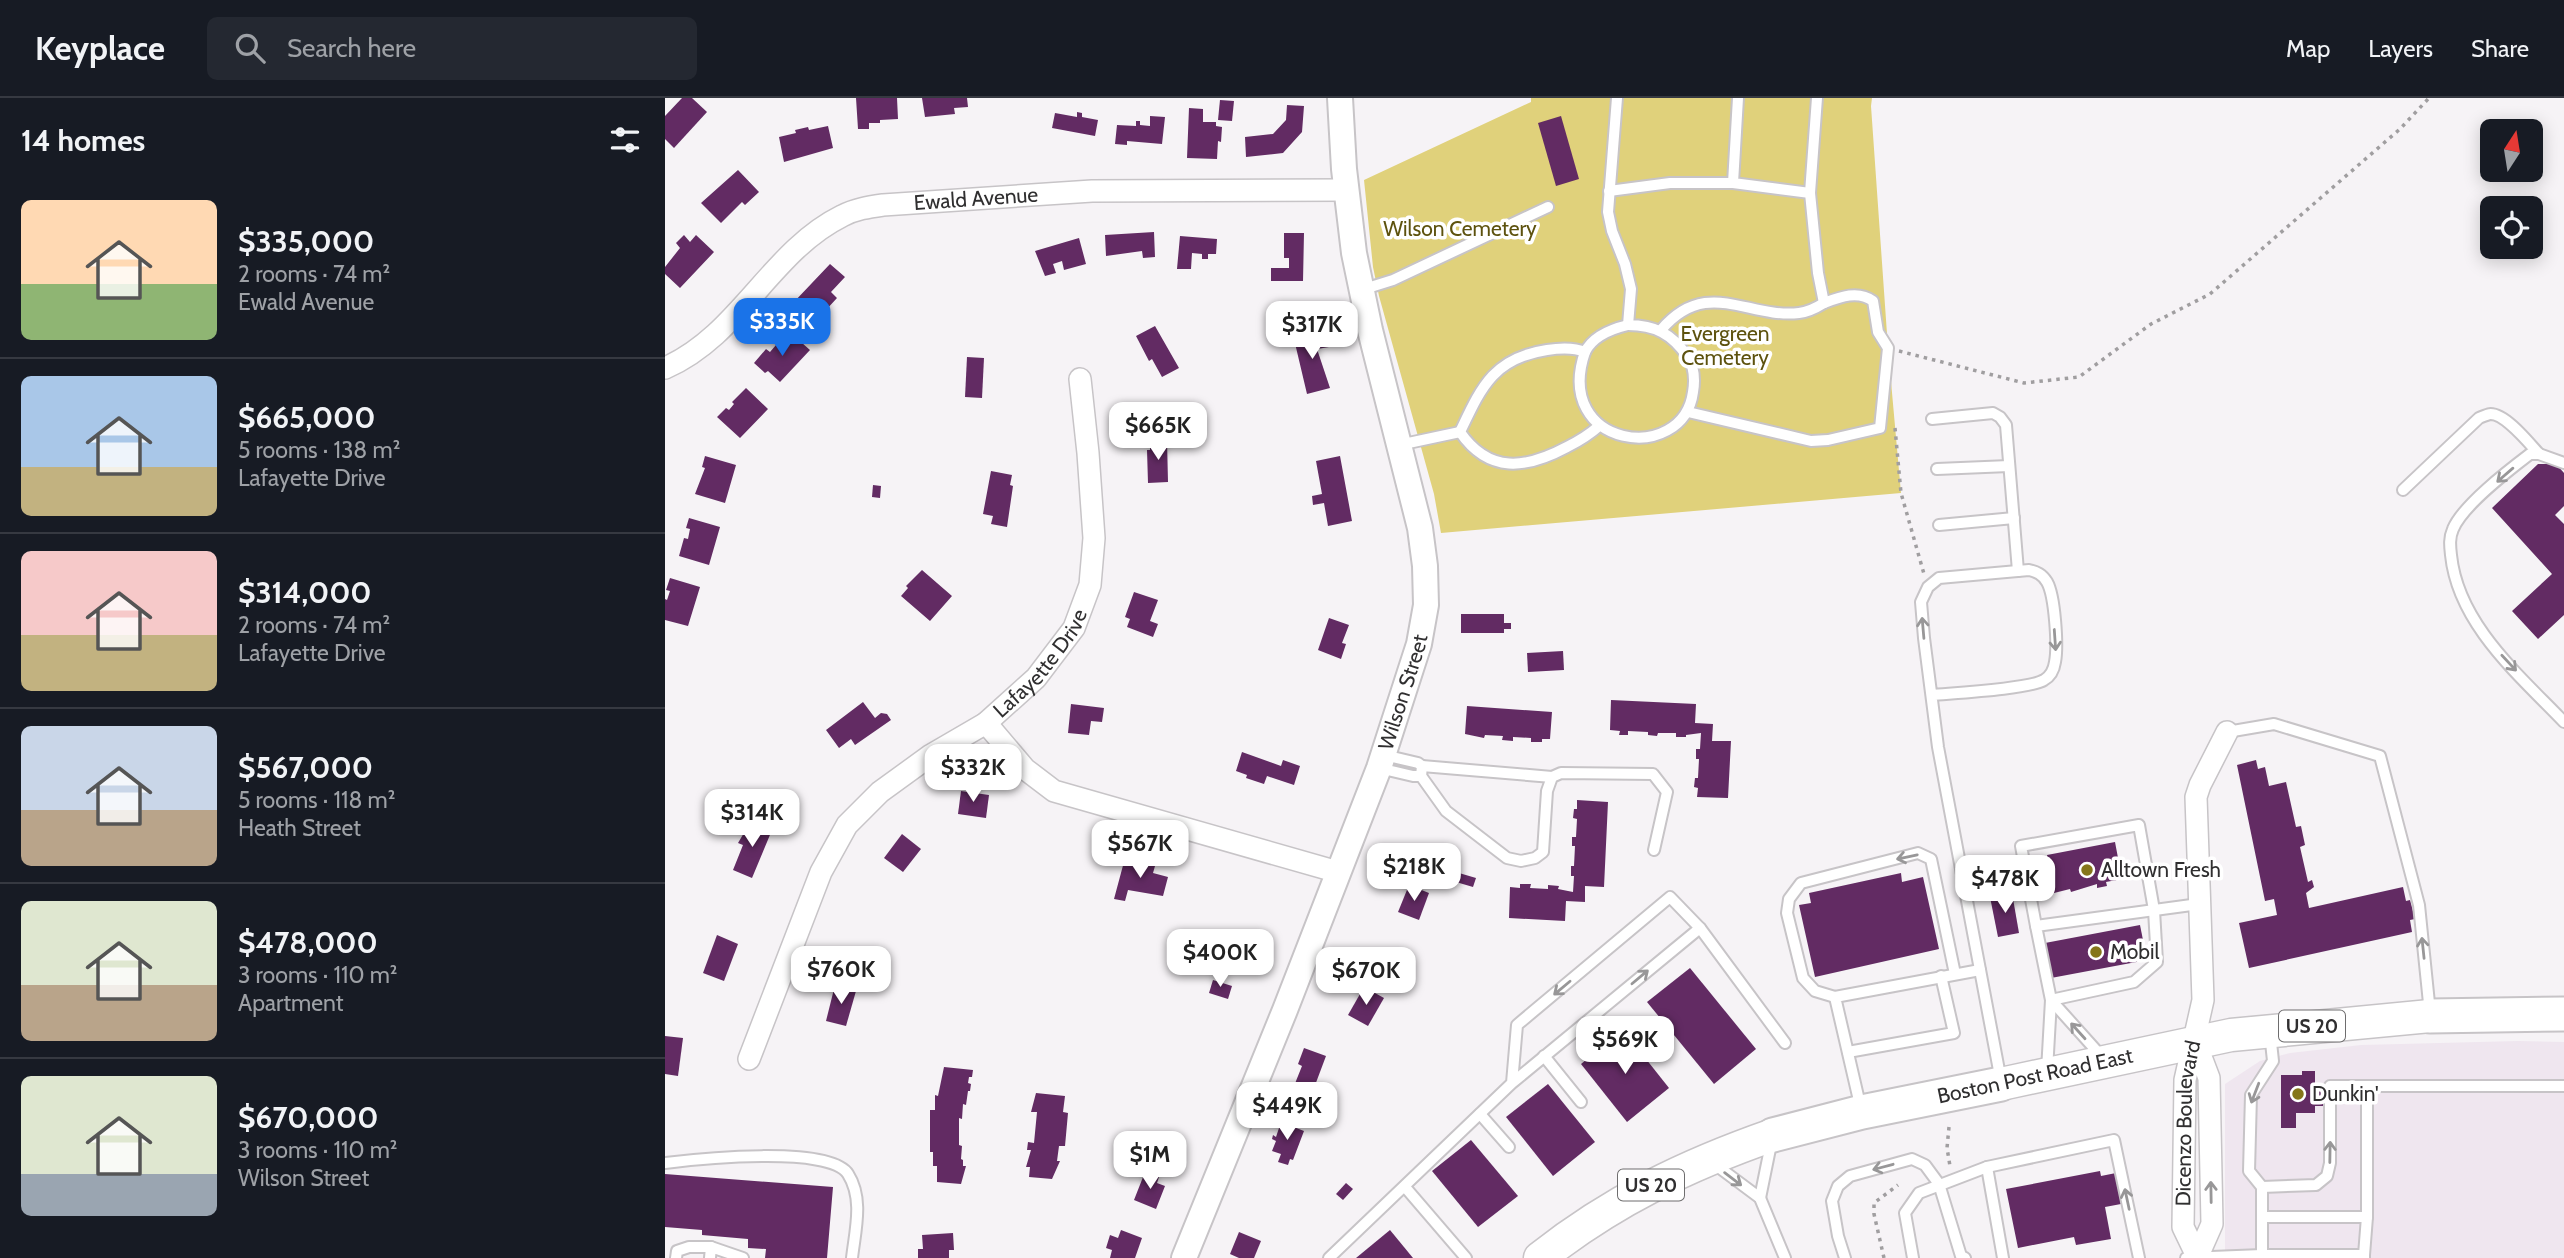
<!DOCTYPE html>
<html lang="en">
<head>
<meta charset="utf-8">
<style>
	body { margin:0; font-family:Cabin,sans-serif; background:#242831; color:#f1f3f6; height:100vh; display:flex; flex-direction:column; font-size:26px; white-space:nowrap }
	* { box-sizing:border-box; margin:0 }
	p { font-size:23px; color:#9ea1a6 }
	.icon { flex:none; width:38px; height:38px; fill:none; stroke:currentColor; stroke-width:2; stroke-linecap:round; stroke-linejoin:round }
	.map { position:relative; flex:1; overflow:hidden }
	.panel { display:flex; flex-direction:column; background:#171b24; width:665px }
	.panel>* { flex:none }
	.needle { width:46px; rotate:12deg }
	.controls { position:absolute; left:1815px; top:21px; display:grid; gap:14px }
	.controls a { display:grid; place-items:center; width:63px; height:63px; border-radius:10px; background:#171b24; box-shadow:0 4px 18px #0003; font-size:35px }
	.price { position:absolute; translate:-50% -60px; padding:0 16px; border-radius:14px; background:#fff; color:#222; font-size:23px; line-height:46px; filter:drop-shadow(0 2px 4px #0008) }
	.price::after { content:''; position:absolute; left:50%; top:42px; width:21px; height:16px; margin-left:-10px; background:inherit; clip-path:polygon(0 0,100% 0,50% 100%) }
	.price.active { background:#1a73e8; color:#fff }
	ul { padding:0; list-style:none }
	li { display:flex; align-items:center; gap:21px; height:175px; padding:0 21px }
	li+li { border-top:2px solid #363941 }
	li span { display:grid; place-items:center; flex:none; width:196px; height:140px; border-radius:10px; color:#555 }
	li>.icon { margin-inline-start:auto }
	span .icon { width:84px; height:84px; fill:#fffc; stroke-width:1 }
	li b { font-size:30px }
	h2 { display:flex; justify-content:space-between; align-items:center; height:84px; padding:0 21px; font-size:30px }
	header { display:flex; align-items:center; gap:42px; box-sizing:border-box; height:98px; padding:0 35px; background:#171b24; border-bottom:2px solid #363941 }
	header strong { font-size:33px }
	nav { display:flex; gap:38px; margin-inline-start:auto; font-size:24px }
	.search { width:490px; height:63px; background:#242831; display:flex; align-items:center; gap:18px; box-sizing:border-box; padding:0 24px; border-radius:10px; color:#9ea1a6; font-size:26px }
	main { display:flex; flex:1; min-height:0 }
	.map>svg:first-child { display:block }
</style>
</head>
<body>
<header>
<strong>Keyplace</strong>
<div class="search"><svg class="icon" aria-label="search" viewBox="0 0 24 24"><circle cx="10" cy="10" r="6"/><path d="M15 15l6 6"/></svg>Search here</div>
<nav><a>Map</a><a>Layers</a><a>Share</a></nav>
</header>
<main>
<section class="panel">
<h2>14 homes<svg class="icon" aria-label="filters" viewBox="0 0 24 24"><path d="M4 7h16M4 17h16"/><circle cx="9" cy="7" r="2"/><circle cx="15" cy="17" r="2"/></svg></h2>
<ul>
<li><span style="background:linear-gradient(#ffd9b3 60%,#8fb573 0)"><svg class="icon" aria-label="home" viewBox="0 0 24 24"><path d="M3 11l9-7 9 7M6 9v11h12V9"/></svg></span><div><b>$335,000</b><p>2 rooms · 74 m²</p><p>Ewald Avenue</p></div></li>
<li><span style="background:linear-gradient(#a9c7e8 65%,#c2b280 0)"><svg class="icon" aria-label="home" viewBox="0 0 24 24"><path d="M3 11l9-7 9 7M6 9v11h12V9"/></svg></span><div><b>$665,000</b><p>5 rooms · 138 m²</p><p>Lafayette Drive</p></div></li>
<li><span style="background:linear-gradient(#f6c9c9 60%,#c2b280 0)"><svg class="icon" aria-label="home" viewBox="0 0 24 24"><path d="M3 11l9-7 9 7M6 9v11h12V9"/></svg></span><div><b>$314,000</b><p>2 rooms · 74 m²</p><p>Lafayette Drive</p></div></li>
<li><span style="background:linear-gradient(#c9d6e8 60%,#b9a48a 0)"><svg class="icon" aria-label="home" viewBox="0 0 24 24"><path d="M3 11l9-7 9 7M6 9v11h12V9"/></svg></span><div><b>$567,000</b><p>5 rooms · 118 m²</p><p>Heath Street</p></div></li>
<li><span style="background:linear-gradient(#dfe7d0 60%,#b9a48a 0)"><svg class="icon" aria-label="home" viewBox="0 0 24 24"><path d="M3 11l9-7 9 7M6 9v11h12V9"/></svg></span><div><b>$478,000</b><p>3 rooms · 110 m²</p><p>Apartment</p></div></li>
<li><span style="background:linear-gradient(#dfe7d0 70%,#9aa5b1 0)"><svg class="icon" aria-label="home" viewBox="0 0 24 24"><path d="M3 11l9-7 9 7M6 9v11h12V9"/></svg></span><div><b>$670,000</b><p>3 rooms · 110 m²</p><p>Wilson Street</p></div></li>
</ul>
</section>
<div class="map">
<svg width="1899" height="1160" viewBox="0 0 1899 1160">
	<rect width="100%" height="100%" fill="#f6f3f6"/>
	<polygon fill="#efe6ef" points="1853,943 1899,944 1899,1160 1560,1160 1560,986 1595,963 1625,955 1696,947"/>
	<polygon fill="#e0d17b" points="866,0 1207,0 1206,8 1223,250 1236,395 776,435 769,396 714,198 708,169 699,82 866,4"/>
	<g fill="#622b63">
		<polygon points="17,0 27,0 42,14 9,50 0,41 0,18"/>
		<polygon points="191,0 232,0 233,21 215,22 215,25 204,25 204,31 193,31"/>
		<polygon points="257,0 302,0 303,9 289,10 290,16 260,19"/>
		<polygon points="555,2 569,3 567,23 553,22"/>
		<polygon points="622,7 639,8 637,34 618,55 581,59 580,39 608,36 621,22"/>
		<polygon points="524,10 538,11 538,24 551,24 551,28 557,29 556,44 553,43 552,61 522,60"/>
		<polygon points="412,14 417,15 417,19 433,22 430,38 387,30 390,15 412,19"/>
		<polygon points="485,18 500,19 497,46 462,43 462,47 450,46 452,27 471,28 471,23 475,23 475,27 485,28"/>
		<polygon points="896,18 914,81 891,88 873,25"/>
		<polygon points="163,28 168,50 119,64 114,39 131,35 130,32 143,29 144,32"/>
		<polygon points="73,72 94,94 80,107 77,104 56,125 36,105"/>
		<polygon points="489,134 490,159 478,160 477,153 441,158 440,137"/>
		<polygon points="619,135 639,135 638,183 606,183 606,170 624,170 624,160 619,160"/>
		<polygon points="19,137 25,144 31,137 49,154 15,190 0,176 0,169 15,150 11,145"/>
		<polygon points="515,138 552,141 551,156 543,156 543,161 537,161 537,156 527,155 526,171 512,171"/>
		<polygon points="414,140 421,166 399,172 397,163 388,166 391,175 380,178 370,153"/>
		<polygon points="165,166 180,179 166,194 172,200 149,225 128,205"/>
		<polygon points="490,228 514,270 497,279 487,261 484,263 471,238"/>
		<polygon points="660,233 664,249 652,251 665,290 642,296 629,241"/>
		<polygon points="128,237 145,252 115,284 103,273 100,275 89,265 101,251 105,254 111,247 115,250"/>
		<polygon points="302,259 319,260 317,300 300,299"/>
		<polygon points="81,290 103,311 75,340 52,319 61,310 64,312 69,306 67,304"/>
		<polygon points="485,342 502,342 503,384 483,385 482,352 485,352"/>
		<polygon points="40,358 71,367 60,405 30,396 40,370 37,369"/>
		<polygon points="675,358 687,423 663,428 659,405 648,407 647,398 657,396 651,363"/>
		<polygon points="1873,366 1891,366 1899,375 1899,408 1890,417 1899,426 1899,517 1873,541 1847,513 1887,476 1827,410"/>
		<polygon points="326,373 347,377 345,387 348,388 342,429 326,426 328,418 318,416"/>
		<polygon points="208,387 216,388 215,400 207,399"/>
		<polygon points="24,420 55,429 44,467 14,458 19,440 23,441 25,431 21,430"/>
		<polygon points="257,472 287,498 265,523 236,498 243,490 241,488"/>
		<polygon points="5,480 35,489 23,528 0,522 0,501 2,502 5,493 1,492"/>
		<polygon points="469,494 493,502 485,523 493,526 488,539 462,529 465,521 460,519"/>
		<polygon points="796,516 839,516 839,525 846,525 846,531 839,531 839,535 796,535"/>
		<polygon points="664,520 684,527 677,545 681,546 676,561 653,552"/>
		<polygon points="898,553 899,572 863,574 862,555"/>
		<polygon points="946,602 1031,606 1030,625 1048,626 1047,643 1066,643 1063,700 1032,699 1033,690 1029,689 1030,680 1033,680 1034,661 1031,661 1031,651 1035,651 1036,635 1021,637 1021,639 1011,639 1011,635 993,635 992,638 983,637 983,634 963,633 963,637 954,637 955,633 945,632"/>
		<polygon points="198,604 210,620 216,615 222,616 226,622 190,647 186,641 174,650 161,632"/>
		<polygon points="406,606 439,610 437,624 426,623 424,637 403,635"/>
		<polygon points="802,608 887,614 885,641 877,641 877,644 866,644 866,640 848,639 848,643 837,642 838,638 820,637 819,640 800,636"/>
		<polygon points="577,654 616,668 618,662 635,668 629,687 602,678 599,686 581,680 582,677 571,673"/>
		<polygon points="1591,662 1593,671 1600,669 1604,688 1621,684 1631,729 1636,728 1640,747 1635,749 1643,784 1647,782 1649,789 1641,795 1644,810 1738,789 1741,803 1745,802 1750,821 1745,822 1747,834 1584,870 1574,825 1612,817 1609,801 1600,803 1572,667"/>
		<polygon points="296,693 324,697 321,720 293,716"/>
		<polygon points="912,702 943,704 939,789 920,788 920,804 901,803 900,823 844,820 845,789 855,790 855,786 866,786 865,790 883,791 883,787 894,788 893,791 908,794 909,778 906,778 906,768 909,768 910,748 907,748 907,739 911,739 912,721 908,720 909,711 912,711"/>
		<polygon points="86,723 107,732 87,780 68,772 78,747 73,745"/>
		<polygon points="237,736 256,751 238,774 219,760"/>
		<polygon points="1450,744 1457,781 1441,784 1442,788 1432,790 1432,786 1406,794 1405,791 1389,795 1382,757"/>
		<polygon points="460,760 490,768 488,775 503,779 498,798 463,792 460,803 449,801"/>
		<polygon points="756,771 771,778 766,788 751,782"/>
		<polygon points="794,775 811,780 808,789 791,784"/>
		<polygon points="1236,775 1237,784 1258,779 1274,851 1150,879 1134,807 1146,805 1144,795"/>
		<polygon points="744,787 764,795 754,822 733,814"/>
		<polygon points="1347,795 1354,835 1333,839 1325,799"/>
		<polygon points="1475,827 1482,862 1386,880 1380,845"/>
		<polygon points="52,837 73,846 59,883 38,875"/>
		<polygon points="566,842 604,853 598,874 560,863"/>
		<polygon points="1025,870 1091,951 1049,986 982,904"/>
		<polygon points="548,882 567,888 563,901 544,895"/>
		<polygon points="170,887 191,893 181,928 161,923"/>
		<polygon points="699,889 719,900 703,928 683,917"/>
		<polygon points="958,932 1004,990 962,1024 916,966"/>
		<polygon points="0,938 18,940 13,978 0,976"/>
		<polygon points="639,950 661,958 649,990 653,992 646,1012 623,1003 637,968 633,966"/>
		<polygon points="279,969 308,972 307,979 304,979 303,985 306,986 305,993 303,993 301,1007 298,1006 297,1021 294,1020 294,1047 297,1048 296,1061 298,1062 298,1068 301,1068 296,1086 272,1084 272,1068 268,1068 268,1054 265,1054 265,1012 270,1012 270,997 273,998"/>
		<polygon points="1637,973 1650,973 1650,991 1662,991 1662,1008 1650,1008 1650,1015 1631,1015 1631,1030 1616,1030 1616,977 1637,977"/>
		<polygon points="883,986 930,1044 888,1078 841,1019"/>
		<polygon points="371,995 400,998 398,1014 403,1015 400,1048 394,1048 392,1063 395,1063 387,1081 364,1079 365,1069 361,1069 366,1052 362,1052 363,1044 369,1045 372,1014 366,1014"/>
		<polygon points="616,1024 639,1033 628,1062 625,1061 623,1067 613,1064 616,1056 607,1053 611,1043 607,1041 608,1037 611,1039"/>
		<polygon points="806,1042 853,1098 813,1129 767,1073"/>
		<polygon points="1435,1073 1436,1078 1451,1075 1456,1106 1440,1109 1446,1141 1411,1147 1409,1139 1353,1150 1341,1091"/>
		<polygon points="480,1074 494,1079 492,1085 500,1088 491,1111 469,1102"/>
		<polygon points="0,1076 168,1089 162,1160 100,1160 101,1151 83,1150 83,1141 37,1137 37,1132 0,1129"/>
		<polygon points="681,1085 688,1091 678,1102 671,1096"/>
		<polygon points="456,1132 477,1140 470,1160 445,1160 447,1152 441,1150 445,1137 453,1140"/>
		<polygon points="725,1132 748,1160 691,1160"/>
		<polygon points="574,1134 596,1143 589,1160 574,1160 565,1156"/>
		<polygon points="288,1135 289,1152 284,1152 284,1160 253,1160 253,1151 258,1151 257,1137"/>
	</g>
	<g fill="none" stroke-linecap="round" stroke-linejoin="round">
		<defs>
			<g id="service">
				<polyline points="944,93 1005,85 1068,85"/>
				<polyline points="1145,95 1152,0"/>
				<polyline points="696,192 728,182 883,109"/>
				<path d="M996,232C1042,178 1082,221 1134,215C1144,214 1151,210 1159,205"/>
				<path d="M920,254C928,238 946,231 963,227"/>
				<path d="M1023,314L1146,343L1163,342L1215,330L1223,250L1213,234L1208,203C1193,192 1175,199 1159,205L1153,175L1145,95L1068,85L1073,0"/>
				<polyline points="1267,321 1328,315 1335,319 1341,327 1353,473"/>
				<path d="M934,328C924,337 914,343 902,349C861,371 824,376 795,334C816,290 828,260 882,252C895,250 908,249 920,254C887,350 1018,368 1028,294C1030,282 1029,268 1022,258C1007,236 990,227 963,227L966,191L960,166L947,133L943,114L952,0"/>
				<polyline points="734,347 795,334"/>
				<path d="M1899,365L1874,356H1865C1844,372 1798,407 1788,431C1784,440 1785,448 1786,457C1793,526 1854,577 1899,624"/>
				<polyline points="1272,371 1344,368"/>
				<path d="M1738,392L1814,320C1816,319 1824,316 1825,316C1840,315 1864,345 1874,356"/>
				<polyline points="1274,427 1349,420"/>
				<path d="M1267,597C1288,595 1365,591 1379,582C1386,578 1389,571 1390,564C1393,548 1390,498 1382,484C1377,476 1372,474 1364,472L1274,480L1263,489L1256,504L1259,540L1273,649L1336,983"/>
				<polyline points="1562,634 1609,626 1715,658 1754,807 1765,915"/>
				<polyline points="757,668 887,679"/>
				<polyline points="714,670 748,678 756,678 757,668 753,665 719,657"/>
				<polyline points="756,678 781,713 842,760 856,763 870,760 878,754 882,693 887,679 896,675 988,676 1002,694 989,752"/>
				<polyline points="1371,828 1356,748 1474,727 1489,812 1492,864 1469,884 1386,902"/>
				<polyline points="1035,830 1120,945"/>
				<polyline points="1170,899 1150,893 1138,880 1122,815 1124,801 1136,785 1253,755 1266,761 1290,876"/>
				<polyline points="1386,902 1438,960"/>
				<polyline points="1183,954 1289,935 1276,878"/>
				<polyline points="879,958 916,1004"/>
				<polyline points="1382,973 1386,902 1371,828 1534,806"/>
				<polyline points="1196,1011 1170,899 1315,872"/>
				<polyline points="815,1016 844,1049"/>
				<path d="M0,1065C32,1061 165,1047 183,1076C199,1101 190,1133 187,1160"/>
				<polyline points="1048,1065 1095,1100 1120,1160"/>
				<polyline points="740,1089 801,1160"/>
				<polyline points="1597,1089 1651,1087 1662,1078 1665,1065 1665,988 1899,988"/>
				<polyline points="1095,1100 1107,1041"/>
				<polyline points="1597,1119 1702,1119"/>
				<polyline points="1597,1157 1597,1089 1584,1073 1586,997 1608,963 1605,935"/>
				<polyline points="1699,1157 1702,1119 1702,1003"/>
				<polyline points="11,1160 12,1153 24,1149 46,1149"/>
				<polyline points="45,1160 46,1149 78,1160"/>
				<polyline points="664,1160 847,985 1035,830 1005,799 852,927 847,985"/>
				<polyline points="1180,1160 1173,1138 1167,1103 1173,1088 1185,1078 1247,1061 1260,1067 1274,1086 1296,1158 1300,1160"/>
				<polyline points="1248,1160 1240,1115 1254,1095 1322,1069"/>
				<polyline points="1338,1160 1322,1069 1449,1042 1474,1160"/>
				<polyline points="1521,1160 1597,1157 1699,1157 1699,1160"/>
			</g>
			<g id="minor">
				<path id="s1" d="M0,270C74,238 106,153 177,118C190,111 204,109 218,107L427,93L682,92"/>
				<polyline points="321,625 360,671 389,693 673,774"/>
				<polyline points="1530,943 1544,980 1547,1126 1532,1160"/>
				<path id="s2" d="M84,961L156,774L182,727L215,694L266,657L321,625L371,580L409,530L425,487L429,440L423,355L415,281"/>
				<path id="s3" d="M1532,1158L1518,1129L1520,982L1538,902L1531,699L1535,687L1562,634"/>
			</g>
			<g id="tertiary">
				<path id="s4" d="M519,1160L620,912L714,670L754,546L761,507L760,468L755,430L705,232L689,155L679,71L675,0"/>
			</g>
			<g id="primary">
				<polyline points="1336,986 1566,937 1765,918"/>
				<path d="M875,1160C947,1103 1022,1067 1108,1037"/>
			</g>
			<g id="trunk">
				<polyline points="1765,918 1899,916"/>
				<polyline points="1108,1037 1197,1014 1336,986"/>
			</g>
		</defs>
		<use href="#service" stroke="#c7c4c7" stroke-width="14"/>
		<use href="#minor" stroke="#c7c4c7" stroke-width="24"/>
		<use href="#tertiary" stroke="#c7c4c7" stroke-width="28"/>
		<use href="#primary" stroke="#c7c4c7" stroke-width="35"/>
		<use href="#trunk" stroke="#c7c4c7" stroke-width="37"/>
		<g stroke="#a09ea0" stroke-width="3.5" stroke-dasharray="3.5 5" stroke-linecap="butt">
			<polyline points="1234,253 1359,285 1414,279 1486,226 1545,196 1735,31 1764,0"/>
			<polyline points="1230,330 1236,395 1259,476"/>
			<polyline points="1284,1029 1282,1050 1285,1068"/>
			<polyline points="1219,1160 1209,1116 1209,1105 1233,1087"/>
		</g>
		<use href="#service" stroke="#fff" stroke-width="10"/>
		<use href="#minor" stroke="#fff" stroke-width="21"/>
		<use href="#tertiary" stroke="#fff" stroke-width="24"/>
		<use href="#primary" stroke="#fff" stroke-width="32"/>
		<use href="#trunk" stroke="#fff" stroke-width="33"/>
	</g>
	<defs><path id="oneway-shaft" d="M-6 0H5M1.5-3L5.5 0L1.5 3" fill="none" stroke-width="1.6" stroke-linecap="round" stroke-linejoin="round" transform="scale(1.75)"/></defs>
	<g stroke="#989798">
		<use href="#oneway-shaft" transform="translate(1840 377) rotate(139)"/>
		<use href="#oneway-shaft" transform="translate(1258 530) rotate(-95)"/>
		<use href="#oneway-shaft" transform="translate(1390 542) rotate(86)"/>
		<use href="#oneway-shaft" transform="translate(1844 565) rotate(47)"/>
		<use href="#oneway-shaft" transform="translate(1242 759) rotate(168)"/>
		<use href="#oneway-shaft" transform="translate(1758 850) rotate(-96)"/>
		<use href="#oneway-shaft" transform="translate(975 879) rotate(-40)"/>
		<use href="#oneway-shaft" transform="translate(897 890) rotate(140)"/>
		<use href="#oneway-shaft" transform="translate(1413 933) rotate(-132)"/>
		<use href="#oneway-shaft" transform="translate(1590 995) rotate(111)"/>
		<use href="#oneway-shaft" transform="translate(1665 1054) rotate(-89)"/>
		<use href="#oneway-shaft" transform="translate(1218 1069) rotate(165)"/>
		<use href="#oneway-shaft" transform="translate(1068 1081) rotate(37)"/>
		<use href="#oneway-shaft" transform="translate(1546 1094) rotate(-91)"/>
		<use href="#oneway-shaft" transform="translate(1462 1101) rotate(-102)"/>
	</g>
	<g fill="#85761a" stroke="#fff" stroke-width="2.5">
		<circle cx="1422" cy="772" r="7"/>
		<circle cx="1431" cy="854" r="7"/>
		<circle cx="1633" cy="996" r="7"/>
	</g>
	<g text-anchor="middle" stroke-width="7" stroke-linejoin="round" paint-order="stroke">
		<g fill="#fff" stroke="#6e6d6e" stroke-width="2">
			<rect x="1614" y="912.5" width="66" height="31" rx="5"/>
			<rect x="953" y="1071.5" width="66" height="31" rx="5"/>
		</g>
		<g font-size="19" font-weight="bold" fill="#302f30">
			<text x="1647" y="935">US 20</text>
			<text x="986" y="1094">US 20</text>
		</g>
		<g font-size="21" fill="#302f30" stroke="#fff">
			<text dy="7" stroke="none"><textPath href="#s1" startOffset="371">Ewald Avenue</textPath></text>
			<text dy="7" stroke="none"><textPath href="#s2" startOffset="509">Lafayette Drive</textPath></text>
			<text dy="7" stroke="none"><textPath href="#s4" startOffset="607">Wilson Street</textPath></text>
			<text transform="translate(1370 978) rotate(-12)" y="7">Boston Post Road East</text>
			<text dy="7" stroke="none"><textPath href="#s3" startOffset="136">Dicenzo Boulevard</textPath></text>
		</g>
		<g font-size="21" fill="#5d520e" stroke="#fff">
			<text x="795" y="138">Wilson Cemetery</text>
			<text x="1060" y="243">Evergreen<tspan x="1060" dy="24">Cemetery</tspan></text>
		</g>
		<g font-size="21" fill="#302f30" stroke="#fff" text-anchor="start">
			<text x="1436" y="779">Alltown Fresh</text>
			<text x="1445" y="861">Mobil</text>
			<text x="1647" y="1003">Dunkin'</text>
		</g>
	</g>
</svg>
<div class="controls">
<a><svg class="needle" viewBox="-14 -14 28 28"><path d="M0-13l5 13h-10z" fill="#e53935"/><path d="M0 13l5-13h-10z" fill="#9ea1a6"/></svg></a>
<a><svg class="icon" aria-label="locate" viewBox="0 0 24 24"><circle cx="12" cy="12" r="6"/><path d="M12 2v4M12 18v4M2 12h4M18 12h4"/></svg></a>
</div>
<b class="price active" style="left:117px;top:260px">$335K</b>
<b class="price" style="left:647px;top:263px">$317K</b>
<b class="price" style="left:493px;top:364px">$665K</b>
<b class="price" style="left:308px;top:706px">$332K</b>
<b class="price" style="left:87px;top:751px">$314K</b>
<b class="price" style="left:475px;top:782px">$567K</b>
<b class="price" style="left:749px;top:805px">$218K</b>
<b class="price" style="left:1340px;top:817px">$478K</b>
<b class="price" style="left:555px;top:891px">$400K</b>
<b class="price" style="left:176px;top:908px">$760K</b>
<b class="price" style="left:701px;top:909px">$670K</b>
<b class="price" style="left:960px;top:978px">$569K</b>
<b class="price" style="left:622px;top:1044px">$449K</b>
<b class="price" style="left:485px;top:1093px">$1M</b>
</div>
</main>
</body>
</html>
